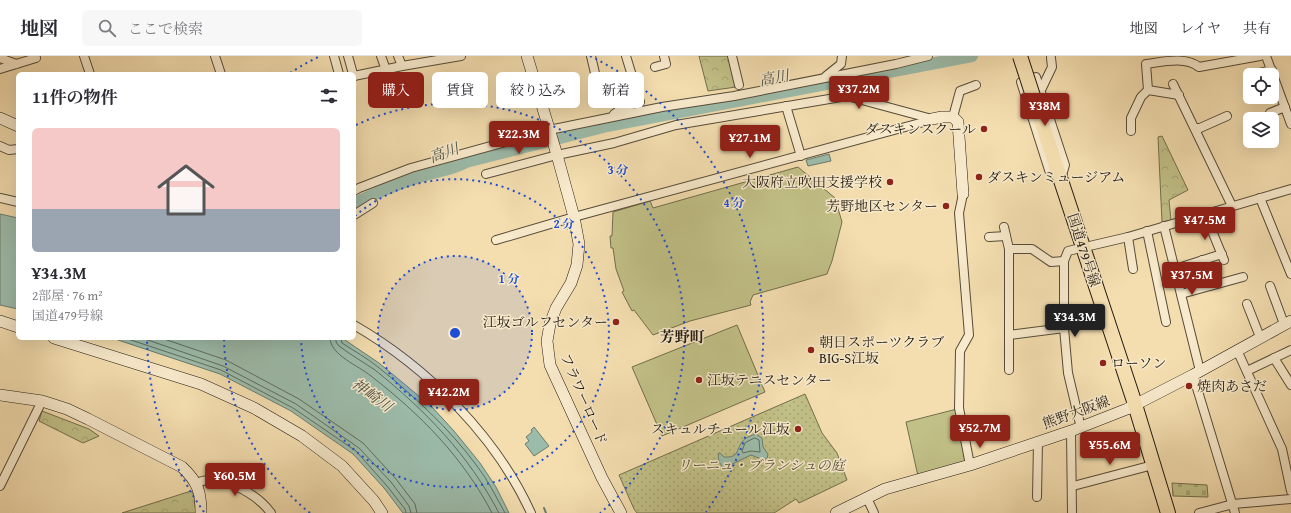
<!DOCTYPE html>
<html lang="ja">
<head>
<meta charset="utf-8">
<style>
	body { margin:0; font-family:"Gentium Book Plus","Noto Serif JP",serif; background:#f7f7f7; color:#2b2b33; height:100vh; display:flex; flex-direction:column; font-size:15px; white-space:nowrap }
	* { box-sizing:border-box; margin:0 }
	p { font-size:13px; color:#7c7c81 }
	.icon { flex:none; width:22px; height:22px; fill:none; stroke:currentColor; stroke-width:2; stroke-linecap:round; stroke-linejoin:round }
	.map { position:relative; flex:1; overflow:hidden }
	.side { position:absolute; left:16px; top:16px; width:340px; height:268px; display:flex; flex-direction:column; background:#fff; border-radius:6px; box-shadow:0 4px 16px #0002 }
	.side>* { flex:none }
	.banner { position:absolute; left:368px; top:16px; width:380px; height:36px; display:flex; gap:8px }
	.tools { position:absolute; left:1243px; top:12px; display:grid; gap:8px }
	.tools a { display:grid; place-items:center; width:36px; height:36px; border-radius:6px; background:#fff; box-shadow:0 4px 16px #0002; font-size:20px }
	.price { position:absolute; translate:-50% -34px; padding:0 9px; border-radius:4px; background:#8f2418; color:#fff; font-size:13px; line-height:26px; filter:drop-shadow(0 1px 2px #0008) }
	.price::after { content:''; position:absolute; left:50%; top:24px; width:12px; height:9px; margin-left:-6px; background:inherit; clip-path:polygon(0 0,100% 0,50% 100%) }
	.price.on { background:#222; color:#fff }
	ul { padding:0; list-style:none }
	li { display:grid; align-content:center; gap:8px; height:212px; padding:0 16px }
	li+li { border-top:1px solid #e1e1e2 }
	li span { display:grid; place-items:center; height:124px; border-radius:6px; color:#555 }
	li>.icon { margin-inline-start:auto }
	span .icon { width:72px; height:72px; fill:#fffc; stroke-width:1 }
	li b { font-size:17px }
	h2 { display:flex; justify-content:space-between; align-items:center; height:48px; padding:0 16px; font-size:17px }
	.tag { padding:0 14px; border-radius:6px; background:#fff; box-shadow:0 4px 16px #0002; font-size:14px; line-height:36px }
	.tag.on { background:#8f2418; color:#fff }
	header { display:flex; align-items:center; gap:24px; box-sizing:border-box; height:56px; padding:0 20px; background:#fff; border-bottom:1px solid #e1e1e2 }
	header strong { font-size:19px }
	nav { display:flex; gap:22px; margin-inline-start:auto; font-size:14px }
	.search { width:280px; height:36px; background:#f7f7f7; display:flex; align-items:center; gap:10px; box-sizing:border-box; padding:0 14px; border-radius:6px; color:#7c7c81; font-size:15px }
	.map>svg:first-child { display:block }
</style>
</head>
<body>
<header>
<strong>地図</strong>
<div class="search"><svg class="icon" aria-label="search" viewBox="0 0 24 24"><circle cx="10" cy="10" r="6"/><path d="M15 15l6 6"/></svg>ここで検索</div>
<nav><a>地図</a><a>レイヤ</a><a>共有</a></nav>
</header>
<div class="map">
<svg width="1291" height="457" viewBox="0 0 1291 457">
	<defs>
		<pattern id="cemetery-stones" width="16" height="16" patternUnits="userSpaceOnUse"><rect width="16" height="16" fill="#c1c087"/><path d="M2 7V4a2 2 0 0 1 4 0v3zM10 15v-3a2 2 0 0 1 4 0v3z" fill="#a6a474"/></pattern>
		<pattern id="park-crowns" width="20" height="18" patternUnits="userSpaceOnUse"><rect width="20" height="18" fill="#c1c087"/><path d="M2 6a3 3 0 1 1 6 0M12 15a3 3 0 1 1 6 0" fill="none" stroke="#a6a474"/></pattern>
		<pattern id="garden-dots" width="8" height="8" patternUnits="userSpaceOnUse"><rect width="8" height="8" fill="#c1c087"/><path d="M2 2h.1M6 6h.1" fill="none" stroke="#a6a474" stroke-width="1.8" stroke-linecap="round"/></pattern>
	</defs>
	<rect width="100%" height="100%" fill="#f4deb0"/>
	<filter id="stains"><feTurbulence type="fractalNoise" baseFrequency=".005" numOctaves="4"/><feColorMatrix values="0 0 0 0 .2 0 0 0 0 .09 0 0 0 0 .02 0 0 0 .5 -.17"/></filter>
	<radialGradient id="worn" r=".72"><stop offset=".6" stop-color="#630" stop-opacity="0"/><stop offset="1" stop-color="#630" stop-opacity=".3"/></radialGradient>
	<g fill="#c1c087" stroke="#726e4c">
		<polygon points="798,111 835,142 842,166 832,205 827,218 753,239 750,246 751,249 690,265 653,279 634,254 632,255 622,236 624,235 616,213 613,192 611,192 610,180 612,180 613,156 650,145 653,152"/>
		<polygon points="737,269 765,336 662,380 632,311"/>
		<polygon points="957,353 966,404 964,407 918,420 906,366"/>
	</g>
	<polygon fill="url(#cemetery-stones)" stroke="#726e4c" points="1172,427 1207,429 1208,441 1173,440"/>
	<g fill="url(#park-crowns)" stroke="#726e4c">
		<polygon points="699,0 728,0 736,31 708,35"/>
		<polygon points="1162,80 1188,134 1169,144 1171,164 1162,166 1158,81"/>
		<polygon points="42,355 89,373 99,380 83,387 39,365"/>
		<polygon points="191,435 194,439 196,457 122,457"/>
	</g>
	<polygon fill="url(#garden-dots)" stroke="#726e4c" points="805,338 822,377 837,397 847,424 799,447 796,443 774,457 637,457 634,453 619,419"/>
	<g fill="#9cbcab" stroke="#6b7c6d">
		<polygon points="829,98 831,105 808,110 806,104"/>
		<polygon points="0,158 18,162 18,253 0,249"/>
		<polygon points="112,282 342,282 379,307 432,351 454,375 480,407 496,431 509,457 403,457 384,432 353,398 291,355 220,318"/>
		<polygon points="534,371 549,390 534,400 525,388 529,385 526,381 532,376 531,374"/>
		<path d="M756,378L762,382L763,391L768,398L767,403H761L751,399L724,412C719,408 717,402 719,397H720L724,401C739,402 736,394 742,386C745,381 751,380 756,378Z"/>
	</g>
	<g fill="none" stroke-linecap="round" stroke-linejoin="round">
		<g stroke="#5f6c5e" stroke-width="1">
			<polyline points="125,282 221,314 293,352 356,395 387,430 405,453 406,457"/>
			<polyline points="142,282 223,310 296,348 359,392 391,426 409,450 411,457"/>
			<polyline points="161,282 226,304 299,343 363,387 396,423 415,448 417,457"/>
			<path d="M330,282C330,299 359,310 371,320C420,358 463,401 492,457"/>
			<path d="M336,282V286L339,290C351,299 363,306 375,314C426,355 468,398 499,457"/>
			<path d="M341,282L342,287C354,295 367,302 378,311C414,340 449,372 477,410C488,424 496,441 505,457"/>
			<polygon points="755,382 759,384 760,396 751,395 743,397 742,395 745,387"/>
		</g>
		<polyline stroke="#6b7c6d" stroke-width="2" points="544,452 546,457"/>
		<path stroke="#9cbcab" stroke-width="12" d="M354,148C376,136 398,128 422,120C437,115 452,114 466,106L607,70L972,0"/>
		<defs>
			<g id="street">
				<polyline points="84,0 90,18"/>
				<polyline points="215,0 221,18"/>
				<polyline points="334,0 339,18"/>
				<polyline points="348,0 353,18"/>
				<polyline points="381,0 386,14"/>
				<polyline points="398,0 402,10"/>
				<polyline points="591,0 601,43"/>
				<polyline points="732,0 739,29"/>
				<polyline points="1266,0 1291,68"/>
				<polyline points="0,2 16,8"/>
				<polyline points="655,11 666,8 664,0"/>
				<polyline points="0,13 36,2"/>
				<polyline points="1254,19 1259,17 1272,14"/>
				<polyline points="354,20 402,10 461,0"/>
				<polyline points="826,20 841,8 842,0"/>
				<polygon points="1036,21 1065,109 1061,123 1049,114 1021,26"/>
				<polyline points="1173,28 1232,150"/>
				<polyline points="1041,34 1052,11 1051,2"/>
				<path d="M1148,34L1146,8C1162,6 1185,0 1199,11L1260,0"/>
				<polyline points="786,50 801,100"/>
				<polyline points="1270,57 1285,51"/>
				<polyline points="614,58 621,53 640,46 626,0"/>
				<polyline points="953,61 960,35 976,29"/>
				<polyline points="1195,72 1200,72 1227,60"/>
				<polyline points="1131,75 1131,62 1141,41 1148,34 1179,39"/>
				<polyline points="0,90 9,94 18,93"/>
				<polyline points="486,118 557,99 614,87 676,69 847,40 932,63"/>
				<polyline points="354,135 359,132 411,112 549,74 662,51 734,40 896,8 928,0"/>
				<polyline points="963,138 959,157 969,279 960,295 959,352 970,409"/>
				<polyline points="0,142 18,146"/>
				<polyline points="1260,142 1291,218"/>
				<polyline points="1205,158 1224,204"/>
				<polyline points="354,159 373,147"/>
				<polyline points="1164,170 1200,315"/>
				<polyline points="1004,171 1009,193 1009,314"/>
				<polyline points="1147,175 1166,266"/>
				<polyline points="989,181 1006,180"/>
				<polyline points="1128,181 1133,213"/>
				<polyline points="496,184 574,161 931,64"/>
				<polyline points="1009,193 1032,193 1051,206 1064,205"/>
				<polyline points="1202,204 1210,230"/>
				<polyline points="1175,213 1222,198"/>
				<polyline points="1270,230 1284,268"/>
				<polyline points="1181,238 1243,221"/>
				<polyline points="1247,248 1260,281"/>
				<path d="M354,269C427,311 496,380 531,457"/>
				<polyline points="1009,279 1064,272"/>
				<polyline points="1237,294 1282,393 1291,435"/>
				<polyline points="1274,302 1291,329"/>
				<polyline points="1247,315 1291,294"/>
				<polyline points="1193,319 1235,457"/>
				<polyline points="1081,372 1068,317 1064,272 1064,205 1068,195 1128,181 1291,133"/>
				<polyline points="1071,375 1072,457"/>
				<path d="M196,427C220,416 257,438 271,457"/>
				<polyline points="0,430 42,345"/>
				<polyline points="1073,430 1153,409"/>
				<polyline points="1037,441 1038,386"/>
				<polyline points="867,442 874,457"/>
				<polyline points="1199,457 1233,448 1291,443"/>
			</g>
			<g id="secondary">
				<polyline points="527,0 557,99 574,161 579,188 577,209 571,227 556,252 550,268 547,285 550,309 602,422 621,457"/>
				<polyline points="0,62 18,70"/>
				<polyline points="932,63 942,61 953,61 958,66 963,138"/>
				<polyline points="0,265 18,271"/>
				<polyline points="54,282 201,328 254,352 302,380 342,410 374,445 382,457"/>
				<path d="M0,339L42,345L67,353L88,363L182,411C198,426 201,436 201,457"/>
				<polyline points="836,457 885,433 970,409 1071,375 1127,353 1193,319 1291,265"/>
			</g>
			<polyline id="highway" points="1033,40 1133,342 1168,457"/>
		</defs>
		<use href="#street" stroke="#564c39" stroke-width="10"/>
		<use href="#secondary" stroke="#221b11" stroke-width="12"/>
		<use href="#highway" stroke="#221b11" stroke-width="16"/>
		<use href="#street" stroke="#f8eacc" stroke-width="8"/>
		<use href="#secondary" stroke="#f8eacc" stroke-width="11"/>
		<use href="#highway" stroke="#f4deb0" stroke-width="14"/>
		<defs>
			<polyline id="highway-bridge" points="1020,0 1033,40"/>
		</defs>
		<use href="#highway-bridge" stroke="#221b11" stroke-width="16" stroke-linecap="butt"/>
		<use href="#highway-bridge" stroke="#f4deb0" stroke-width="14"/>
	</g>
	<circle cx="455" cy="277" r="77" fill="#1d4ed8" fill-opacity=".12"/>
	<g fill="none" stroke="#1d4ed8" stroke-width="2" stroke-dasharray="2 4">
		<circle cx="455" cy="277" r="77"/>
		<path d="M355 160A154 154 0 1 1 301 282"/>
		<path d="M310 457A231 231 0 0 1 224 283M356 69A231 231 0 0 1 600 457"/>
		<path d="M204 456A308 308 0 0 1 147 282M290 17A308 308 0 0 1 320 0M590 0A308 308 0 0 1 706 456"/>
	</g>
	<g fill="#8f2418" stroke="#f8eacc" stroke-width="1.5">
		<circle cx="984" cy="73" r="4"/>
		<circle cx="979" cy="121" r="4"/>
		<circle cx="890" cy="126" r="4"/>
		<circle cx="946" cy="150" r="4"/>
		<circle cx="616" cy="266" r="4"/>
		<circle cx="811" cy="294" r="4"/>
		<circle cx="1103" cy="307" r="4"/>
		<circle cx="699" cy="324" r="4"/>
		<circle cx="1189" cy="330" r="4"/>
		<circle cx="798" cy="373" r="4"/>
	</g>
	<g text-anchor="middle" stroke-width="3" stroke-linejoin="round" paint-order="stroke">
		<g font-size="14" fill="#221b11" stroke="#f8eacc" text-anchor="end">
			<text x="976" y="78">ダスキンスクール</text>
			<text x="987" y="126" text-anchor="start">ダスキンミュージアム</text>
			<text x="882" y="131">大阪府立吹田支援学校</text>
			<text x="938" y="155">芳野地区センター</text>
			<text x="608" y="271">江坂ゴルフセンター</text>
			<text x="819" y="291" text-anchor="start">朝日スポーツクラブ<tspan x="819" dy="16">BIG-S江坂</tspan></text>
			<text x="1111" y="312" text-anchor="start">ローソン</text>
			<text x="707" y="329" text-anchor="start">江坂テニスセンター</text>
			<text x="1197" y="335" text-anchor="start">焼肉あさだ</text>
			<text x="790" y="378">スキュルチュール江坂</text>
		</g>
		<g font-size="14" fill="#221b11" stroke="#f8eacc">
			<text transform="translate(1084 194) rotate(72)" y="5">国道479号線</text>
			<text transform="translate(584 343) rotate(67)" y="5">フラワーロード</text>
			<text transform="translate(1076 356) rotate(-20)" y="5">熊野大阪線</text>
		</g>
		<g font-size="14" font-style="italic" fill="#524d34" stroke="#f8eacc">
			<text x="761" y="414">リーニュ・ブランシュの庭</text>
		</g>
		<g font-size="15" font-style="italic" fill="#4d5347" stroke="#f8eacc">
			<text transform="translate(774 22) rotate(-11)" y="5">高川</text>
			<text transform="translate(444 97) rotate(-20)" y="5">高川</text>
			<text transform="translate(372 339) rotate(36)" y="5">神崎川</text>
		</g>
		<g font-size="15" font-weight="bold" fill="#221b11" stroke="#f8eacc">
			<text x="682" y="286">芳野町</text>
		</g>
	</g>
	<circle cx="455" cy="277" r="6" fill="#1d4ed8" stroke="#f8eacc" stroke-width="2"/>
	<g font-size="12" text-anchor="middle" font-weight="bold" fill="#1d4ed8" stroke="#f8eacc" stroke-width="3" stroke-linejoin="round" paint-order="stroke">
		<text x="618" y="118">3 分</text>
		<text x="734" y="151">4 分</text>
		<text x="564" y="172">2 分</text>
		<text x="509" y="227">1 分</text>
	</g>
	<rect width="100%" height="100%" filter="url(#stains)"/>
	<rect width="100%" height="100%" fill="url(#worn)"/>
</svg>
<div class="tools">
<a><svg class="icon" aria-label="locate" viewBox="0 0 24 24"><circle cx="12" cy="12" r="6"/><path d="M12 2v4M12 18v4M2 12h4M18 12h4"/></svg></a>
<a><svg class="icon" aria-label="layers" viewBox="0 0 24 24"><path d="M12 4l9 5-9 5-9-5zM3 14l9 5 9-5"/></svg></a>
</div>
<b class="price" style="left:859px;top:54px">¥37.2M</b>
<b class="price" style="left:1045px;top:71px">¥38M</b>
<b class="price" style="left:519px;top:99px">¥22.3M</b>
<b class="price" style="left:750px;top:103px">¥27.1M</b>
<b class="price" style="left:1205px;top:185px">¥47.5M</b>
<b class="price" style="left:1192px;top:240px">¥37.5M</b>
<b class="price on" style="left:1075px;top:282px">¥34.3M</b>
<b class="price" style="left:449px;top:357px">¥42.2M</b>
<b class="price" style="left:980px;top:393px">¥52.7M</b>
<b class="price" style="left:1110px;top:410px">¥55.6M</b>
<b class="price" style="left:235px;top:441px">¥60.5M</b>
<div class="banner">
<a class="tag on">購入</a>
<a class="tag">賃貸</a>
<a class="tag">絞り込み</a>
<a class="tag">新着</a>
</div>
<section class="side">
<h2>11件の物件<svg class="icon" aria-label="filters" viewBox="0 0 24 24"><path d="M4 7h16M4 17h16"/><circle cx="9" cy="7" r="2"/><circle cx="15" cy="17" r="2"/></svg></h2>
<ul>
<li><span style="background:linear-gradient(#f6c9c9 65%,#9aa5b1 0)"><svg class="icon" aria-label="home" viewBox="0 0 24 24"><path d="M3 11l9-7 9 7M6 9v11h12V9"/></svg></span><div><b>¥34.3M</b><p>2部屋 · 76 m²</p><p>国道479号線</p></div></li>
</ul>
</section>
</div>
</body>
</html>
